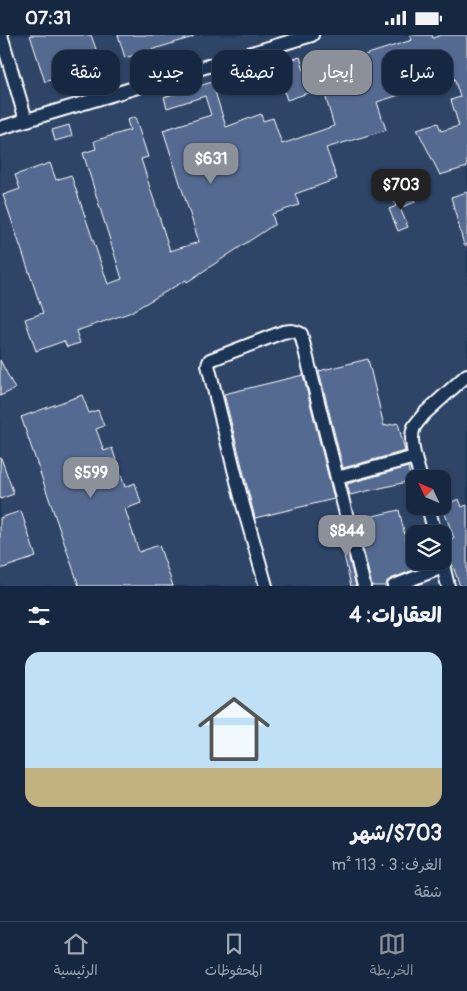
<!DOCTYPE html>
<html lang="ar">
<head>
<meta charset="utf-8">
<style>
	body { margin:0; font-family:Pangolin,"Playpen Sans Arabic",sans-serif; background:#1f3048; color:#f1f3f6; direction:rtl; height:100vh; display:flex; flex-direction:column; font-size:19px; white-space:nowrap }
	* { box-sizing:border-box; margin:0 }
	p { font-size:16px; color:#9ea6b1 }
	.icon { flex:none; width:28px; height:28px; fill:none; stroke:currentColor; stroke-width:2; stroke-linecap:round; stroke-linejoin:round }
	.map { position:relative; height:551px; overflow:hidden; direction:ltr }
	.drawer { display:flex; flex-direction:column; background:#162841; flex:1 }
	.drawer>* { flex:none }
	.top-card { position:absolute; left:15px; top:15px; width:438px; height:45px; direction:rtl; display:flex; gap:10px }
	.needle { width:32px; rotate:314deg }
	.tools { position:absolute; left:406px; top:435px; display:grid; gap:10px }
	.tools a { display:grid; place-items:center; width:45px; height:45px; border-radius:10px; background:#162841; box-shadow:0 1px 4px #0004,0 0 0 1px #35445a; font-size:25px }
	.price { position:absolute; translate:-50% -42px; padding:0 11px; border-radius:10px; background:#8c9099; color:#fff; font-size:16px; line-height:32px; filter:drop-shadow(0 1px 2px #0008) }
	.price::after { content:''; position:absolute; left:50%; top:30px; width:15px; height:11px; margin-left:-8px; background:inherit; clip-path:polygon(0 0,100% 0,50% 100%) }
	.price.selected { background:#222; color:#fff }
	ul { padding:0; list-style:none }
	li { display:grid; align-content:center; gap:10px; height:265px; padding:0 25px }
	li+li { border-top:1px solid #35445a }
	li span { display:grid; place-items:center; height:155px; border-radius:15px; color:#555 }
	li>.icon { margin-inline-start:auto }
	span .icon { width:90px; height:90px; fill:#fffc; stroke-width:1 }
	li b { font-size:21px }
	h2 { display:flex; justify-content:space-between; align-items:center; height:60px; padding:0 25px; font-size:21px }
	.chip { padding:0 18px; border-radius:15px; background:#162841; box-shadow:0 1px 4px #0004,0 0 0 1px #35445a; font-size:18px; line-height:45px }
	.chip.selected { background:#8c9099; color:#fff }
	.status { display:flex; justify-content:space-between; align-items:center; height:35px; padding:0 25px; background:#162841; direction:ltr }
	.status svg { height:14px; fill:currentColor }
	.tab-bar { display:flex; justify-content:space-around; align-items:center; height:70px; border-top:1px solid #35445a; background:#162841; font-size:14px; color:#9ea6b1 }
	.tab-bar a { display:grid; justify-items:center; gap:2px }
	.tab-bar .selected { color:#8c9099 }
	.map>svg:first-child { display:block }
</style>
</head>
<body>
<div class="status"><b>07:31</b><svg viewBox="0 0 49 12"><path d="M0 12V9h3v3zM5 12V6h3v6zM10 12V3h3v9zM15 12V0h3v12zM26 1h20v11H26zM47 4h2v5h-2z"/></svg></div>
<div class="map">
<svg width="467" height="551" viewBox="0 0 467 551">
	<rect width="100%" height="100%" fill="#1d3557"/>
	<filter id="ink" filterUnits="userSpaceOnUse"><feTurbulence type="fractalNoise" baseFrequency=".02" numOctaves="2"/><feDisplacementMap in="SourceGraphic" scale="10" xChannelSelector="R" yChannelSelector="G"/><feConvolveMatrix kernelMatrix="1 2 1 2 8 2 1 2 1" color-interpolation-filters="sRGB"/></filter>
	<g filter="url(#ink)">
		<path fill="#2e4568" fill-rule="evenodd" d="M0,0H467V551H0ZM415,444H442V471H415ZM415,499H442V526H415Z"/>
		<g fill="#546b91" stroke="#fff">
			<polygon points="30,0 91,0 101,28 45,47"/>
			<polygon points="118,0 193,0 193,2 125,23"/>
			<polygon points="410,0 432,0 433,3 441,0 467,0 467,132 440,140 417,94 438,88 441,96 459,91 451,65 460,62 454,43 377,67 386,95 326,113 337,144 295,159 299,170 272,179 275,189 187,247 186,245 129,278 76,296 80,308 67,312 64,306 36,316 25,284 43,278 3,160 20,154 15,140 50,128 56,145 71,140 108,249 122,244 83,118 96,114 94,106 130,95 127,85 135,82 148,122 141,124 170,216 199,207 163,95 211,80 205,61 167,73 164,62 212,47 226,92 261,79 263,86 273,83 282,109 334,91 323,53 287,65 279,40 284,38 280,28 300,22 305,39 412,5"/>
			<polygon points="69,90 72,101 55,106 52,95"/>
			<polygon points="467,157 467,210 464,210 451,162"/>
			<polygon points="411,158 415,167 400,173 408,192 398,196 389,174 396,171 394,165"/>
			<polygon points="368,324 384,391 398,388 405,416 343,433 319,336"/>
			<polygon points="0,325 15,354 0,361"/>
			<polygon points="303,340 334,464 255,483 224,359"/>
			<polygon points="82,360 89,378 98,375 104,391 96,394 104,416 112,413 125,452 135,448 141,468 125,474 139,517 159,510 173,551 79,551 21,382"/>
			<polygon points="0,423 1,423 14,459 0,464"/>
			<polygon points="408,432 411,446 350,460 347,449"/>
			<polygon points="459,464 462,472 467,470 467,551 460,551 444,506 454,503 442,471"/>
			<polygon points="399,475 413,535 391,544 387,546 386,551 372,551 356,485"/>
			<polygon points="21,476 36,522 0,534 0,483"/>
			<polygon points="340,488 356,551 351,551 337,489"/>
		</g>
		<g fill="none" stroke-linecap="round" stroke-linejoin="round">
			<defs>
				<g id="street">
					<polyline points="1,0 26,85"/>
					<polyline points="0,93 312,0"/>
					<polyline points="337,443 415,422"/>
					<path d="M421,444C417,429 408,406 414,392C417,387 421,383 424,379L467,340"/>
					<polyline points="428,471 435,499"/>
					<polyline points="442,526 448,551"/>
					<path d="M266,551L243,470L208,330L210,325L283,297C290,296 295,295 301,299L364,551"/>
					<polyline points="394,551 443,532"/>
				</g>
			</defs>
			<use href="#street" stroke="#fff" stroke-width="16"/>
			<use href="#street" stroke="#1d3557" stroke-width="12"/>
		</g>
	</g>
</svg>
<div class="tools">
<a><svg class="needle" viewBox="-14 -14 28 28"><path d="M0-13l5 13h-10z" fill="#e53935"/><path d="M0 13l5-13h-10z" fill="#9ea6b1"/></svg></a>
<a><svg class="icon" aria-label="layers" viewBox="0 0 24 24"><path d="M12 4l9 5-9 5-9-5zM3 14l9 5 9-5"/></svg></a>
</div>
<b class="price" style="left:211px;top:150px">$631</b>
<b class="price selected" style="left:401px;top:176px">$703</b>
<b class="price" style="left:91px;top:464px">$599</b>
<b class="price" style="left:347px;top:522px">$844</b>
<div class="top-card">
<a class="chip">شراء</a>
<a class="chip selected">إيجار</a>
<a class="chip">تصفية</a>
<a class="chip">جديد</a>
<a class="chip">شقة</a>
</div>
</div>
<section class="drawer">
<h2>العقارات: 4<svg class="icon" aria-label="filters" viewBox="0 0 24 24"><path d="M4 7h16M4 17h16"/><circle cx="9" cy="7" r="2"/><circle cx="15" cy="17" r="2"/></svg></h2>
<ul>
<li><span style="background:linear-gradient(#bfe0f5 75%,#c2b280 0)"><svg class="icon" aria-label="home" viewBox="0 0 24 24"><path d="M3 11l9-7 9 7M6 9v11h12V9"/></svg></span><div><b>$703/شهر</b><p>الغرف: 3 · 113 m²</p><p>شقة</p></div></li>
</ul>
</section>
<nav class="tab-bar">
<a class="selected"><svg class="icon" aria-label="map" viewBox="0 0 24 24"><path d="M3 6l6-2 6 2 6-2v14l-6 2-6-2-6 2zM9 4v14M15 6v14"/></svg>الخريطة</a>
<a><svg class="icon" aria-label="saved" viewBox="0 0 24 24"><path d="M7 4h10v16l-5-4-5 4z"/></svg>المحفوظات</a>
<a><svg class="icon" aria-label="home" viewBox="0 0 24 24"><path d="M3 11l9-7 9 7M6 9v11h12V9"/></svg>الرئيسية</a>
</nav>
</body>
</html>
